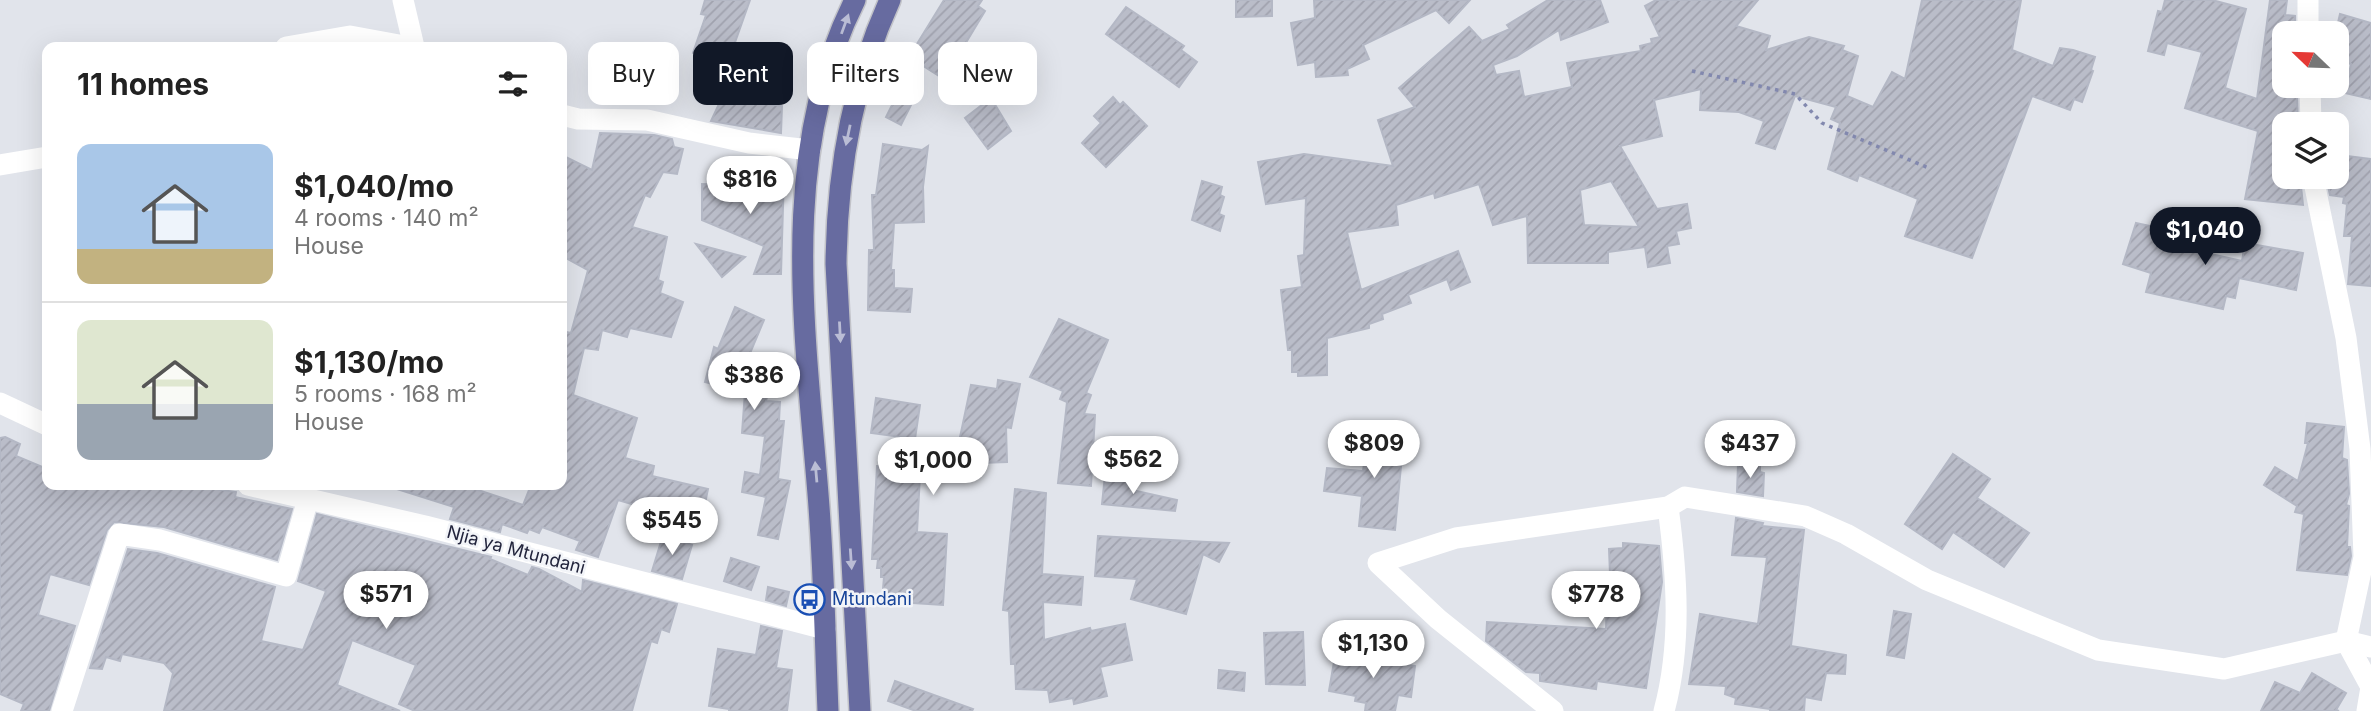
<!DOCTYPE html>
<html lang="en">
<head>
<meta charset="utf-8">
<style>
	body { margin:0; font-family:Inter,sans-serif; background:#f6f6f6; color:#222; height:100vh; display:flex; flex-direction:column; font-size:26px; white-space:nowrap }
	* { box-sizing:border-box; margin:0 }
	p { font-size:23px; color:#767676 }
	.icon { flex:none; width:38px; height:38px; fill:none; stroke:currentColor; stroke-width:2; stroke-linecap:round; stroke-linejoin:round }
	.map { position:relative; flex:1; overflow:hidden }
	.drawer { position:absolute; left:42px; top:42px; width:525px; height:448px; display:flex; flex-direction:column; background:#fff; border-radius:14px; box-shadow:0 7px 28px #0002 }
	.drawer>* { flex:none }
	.guide { position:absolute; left:588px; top:42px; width:665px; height:63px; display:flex; gap:14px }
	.needle { width:46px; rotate:293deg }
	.buttons { position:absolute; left:2272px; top:21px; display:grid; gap:14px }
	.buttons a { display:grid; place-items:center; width:77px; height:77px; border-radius:14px; background:#fff; box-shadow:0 7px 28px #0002; font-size:35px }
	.price { position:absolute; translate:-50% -60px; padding:0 16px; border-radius:24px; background:#fff; color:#222; font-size:23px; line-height:46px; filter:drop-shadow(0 2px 4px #0008) }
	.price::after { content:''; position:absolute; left:50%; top:42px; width:21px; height:16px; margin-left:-10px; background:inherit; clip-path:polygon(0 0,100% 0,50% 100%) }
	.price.active { background:#111827; color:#fff }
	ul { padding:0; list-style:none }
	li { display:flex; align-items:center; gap:21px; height:175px; padding:0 35px }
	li+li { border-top:2px solid #e0e0e0 }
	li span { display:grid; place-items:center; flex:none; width:196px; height:140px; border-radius:14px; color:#555 }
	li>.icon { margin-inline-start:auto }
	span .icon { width:84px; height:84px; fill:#fffc; stroke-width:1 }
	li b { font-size:30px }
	h2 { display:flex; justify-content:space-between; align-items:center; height:84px; padding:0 35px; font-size:30px }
	.pill { padding:0 24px; border-radius:14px; background:#fff; box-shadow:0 7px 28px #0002; font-size:24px; line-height:63px }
	.pill.active { background:#111827; color:#fff }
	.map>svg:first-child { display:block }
</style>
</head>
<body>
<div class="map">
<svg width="2371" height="711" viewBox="0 0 2371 711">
	<defs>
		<pattern id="building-hatch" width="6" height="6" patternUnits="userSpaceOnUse" patternTransform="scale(1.75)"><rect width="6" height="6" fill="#babdc9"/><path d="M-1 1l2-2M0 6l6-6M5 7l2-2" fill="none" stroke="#a0a2ae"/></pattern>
	</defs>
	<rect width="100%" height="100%" fill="#e1e4eb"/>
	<g fill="url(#building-hatch)" stroke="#b4b8c5" stroke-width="2" fill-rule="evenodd">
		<polygon points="705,0 750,0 727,65 693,53 706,15 701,14"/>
		<polygon points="944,0 982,0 978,6 985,11 944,79 909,57"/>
		<polygon points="1236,0 1272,0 1272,16 1236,17"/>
		<polygon points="1314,0 1470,0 1449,23 1436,10 1363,45 1369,59 1347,69 1348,75 1316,77 1315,62 1298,65 1291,23 1315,18"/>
		<path d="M1548,0H1600L1608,22L1561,40L1559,30L1517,56L1493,65L1496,75L1519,71L1524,97L1572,87L1567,63L1641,51L1640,46L1652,43L1651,39L1660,37L1645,6L1656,0H1758L1736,26L1770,36L1766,50L1809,37L1844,46L1842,50L1858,56L1847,96L1873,107L1892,72L1905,79L1922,0H2021L2012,50L2053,66L2060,48L2073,50L2095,57L2091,70L2093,71L2082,102L2074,99L2070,110L2032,96L1972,258L1905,236L1918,199L1859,175L1857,181L1828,169L1840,123L1831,119L1836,107L1795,96L1775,149L1756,143L1764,121L1739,112L1700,110L1701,89L1654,100L1662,136L1620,146L1657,209L1687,204L1691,228L1676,231L1679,244L1667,246L1670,263L1648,267L1645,247L1608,252V263H1528L1527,216L1493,225L1479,184L1435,198L1434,193L1396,205L1398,225L1347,232L1361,290L1458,251L1470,282L1451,290L1447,279L1408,295L1411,303L1382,314L1383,319L1369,324V328L1327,338V375L1298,376V372H1292V350H1288L1281,290L1302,287L1298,256L1304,255L1306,198L1266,204L1258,162L1304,154L1393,166L1378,120L1415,107L1399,88L1469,27L1482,41L1510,29L1507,25ZM1611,181L1639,227L1584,225L1580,190Z"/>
		<polygon points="2165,0 2212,0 2246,9 2225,88 2257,99 2270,0 2287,0 2285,15 2295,16 2295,33 2284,33 2284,93 2297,95 2298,124 2284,124 2284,131 2279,130 2274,170 2284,171 2284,177 2300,177 2303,205 2245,199 2258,131 2185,108 2202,52 2167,43 2164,55 2148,51 2158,11 2162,12"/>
		<polygon points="1126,7 1184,46 1181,50 1197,62 1179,87 1106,34"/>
		<polygon points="2340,14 2371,23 2371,99 2345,93 2351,64 2342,62 2346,48 2336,45 2340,33 2336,31"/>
		<polygon points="732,76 759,89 753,102 782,106 781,133 711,121"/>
		<polygon points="898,93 913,101 901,125 886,117"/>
		<polygon points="1113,97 1120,105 1123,102 1147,126 1106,167 1082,143 1101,123 1094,116"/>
		<polygon points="991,98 1011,131 988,149 965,118"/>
		<polygon points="600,133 654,135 672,139 674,147 683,149 677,174 663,172 650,197 645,195 632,227 667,237 658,280 663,282 660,293 683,302 671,337 630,328 627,337 602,330 598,350 584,348 573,395 637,418 625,458 654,466 652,476 708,489 701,523 669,516 671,509 636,500 635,505 618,500 598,557 576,550 580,541 542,527 539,533 529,529 527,533 502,524 500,532 450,519 454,507 394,488 395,485 463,485 523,505 531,485 562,485 562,331 571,333 588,270 562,256 562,155 592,170"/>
		<polygon points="883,144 922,150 928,146 923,187 924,222 894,223 891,270 894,270 894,288 912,289 910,312 868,310 869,250 874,250 872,195 876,195"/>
		<polygon points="2339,155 2371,159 2371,286 2348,284 2352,236 2344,236 2347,204 2343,203 2344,197 2330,195 2326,177 2336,177"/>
		<polygon points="765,173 784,174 781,274 754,274 764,246 702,220 702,184 764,186"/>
		<polygon points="1202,181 1222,187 1220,195 1224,197 1219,214 1224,216 1220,231 1192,220"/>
		<polygon points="2136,223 2196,236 2193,250 2242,261 2245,243 2303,253 2296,290 2239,278 2235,298 2226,296 2223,309 2146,292 2151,273 2123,264"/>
		<polygon points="696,244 745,257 722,277"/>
		<polygon points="735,307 764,320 748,358 775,365 766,401 780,402 779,421 784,421 778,479 790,481 778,539 758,535 766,497 742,492 745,472 760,475 765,436 742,433 745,392 705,382 714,347 718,349"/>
		<polygon points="1059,319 1108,340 1086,393 1091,395 1084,414 1095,415 1091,486 1058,483 1067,402 1060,399 1063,391 1030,377"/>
		<polygon points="998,380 1020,384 1011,428 1006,427 1007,462 950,464 951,470 920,475 917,532 947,534 943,605 882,601 884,577 881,577 881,568 877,568 878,559 872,559 877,466 899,467 902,450 959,442 971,385 997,389"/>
		<polygon points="876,398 920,405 915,439 871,433"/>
		<polygon points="2307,423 2344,427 2342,458 2347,460 2349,494 2346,505 2349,506 2347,547 2350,547 2351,556 2347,575 2297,570 2304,514 2295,512 2297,506 2264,485 2275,467 2298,481 2308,443 2305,443"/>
		<polygon points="1369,428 1404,434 1395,530 1359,526 1362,496 1324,491 1327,468 1363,471"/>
		<polygon points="5,437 20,444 16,456 47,469 47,485 188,485 236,492 235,497 292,509 277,560 164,527 114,522 107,530 89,585 50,574 38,615 75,626 49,711 21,711 24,704 0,694 0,438"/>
		<polygon points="1953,454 1990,479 1977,498 2029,533 2004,567 1953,532 1942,549 1905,524"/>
		<polygon points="1738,464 1760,465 1760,472 1764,473 1763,496 1737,492"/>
		<polygon points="1105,475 1133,478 1132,490 1177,500 1175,511 1102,504"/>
		<polygon points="1015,489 1046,493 1042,574 1083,577 1081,605 1043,602 1044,640 1090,628 1091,631 1125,624 1132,660 1100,667 1107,696 1074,704 1073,698 1050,702 1048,690 1016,689 1015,664 1011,664 1009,611 1003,610"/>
		<polygon points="317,514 491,557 490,559 528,575 532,567 539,569 582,592 583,580 677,604 669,632 661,629 657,643 651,641 632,711 415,711 399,704 416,665 352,640 337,685 400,711 164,711 173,673 164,663 122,654 120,661 106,657 102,669 90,668 128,549 157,553 275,587 261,641 303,650 326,591 298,581"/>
		<polygon points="1736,518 1763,523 1762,526 1804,530 1791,646 1846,655 1845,674 1826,673 1821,700 1805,697 1804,711 1770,711 1770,709 1735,704 1736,698 1725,694 1726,686 1689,684 1700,614 1758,624 1767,557 1732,555"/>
		<polygon points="663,535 692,545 682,579 652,571"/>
		<polygon points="1098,536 1207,542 1229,543 1219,562 1203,554 1186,614 1131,599 1137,579 1095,576"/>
		<polygon points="1623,543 1659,546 1662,582 1646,688 1597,681 1596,689 1540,681 1540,673 1526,672 1486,641 1487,622 1606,629 1607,599 1611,599 1609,549 1623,548"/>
		<polygon points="731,558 759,567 751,590 724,581"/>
		<polygon points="768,587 789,592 786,606 766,600"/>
		<polygon points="1894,611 1911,614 1904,658 1887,655"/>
		<polygon points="761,626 782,631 776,668 792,670 787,711 729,711 729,709 709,706 718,649 756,655"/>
		<polygon points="1303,632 1305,685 1266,684 1264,633"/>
		<polygon points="1363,651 1391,656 1390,662 1415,666 1411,697 1398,695 1395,711 1365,711 1366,703 1355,701 1356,696 1329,691 1335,656 1361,660"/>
		<polygon points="1219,670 1245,673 1244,691 1218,688"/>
		<polygon points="2312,673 2346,693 2336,710 2339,711 2261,711 2275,682 2300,693"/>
		<polygon points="895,681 973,709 972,711 916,711 888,701"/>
	</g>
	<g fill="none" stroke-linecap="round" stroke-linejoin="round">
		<defs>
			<g id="major">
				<path d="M828,711C825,639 824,566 818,494C805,331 778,153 855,0"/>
				<path d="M860,711L836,264C837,173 852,83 890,0"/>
			</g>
		</defs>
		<use href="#major" stroke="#c1c2c8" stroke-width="24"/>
		<polyline stroke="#8288ae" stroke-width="3.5" stroke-dasharray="3.5 5" stroke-linecap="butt" points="1692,71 1795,94 1822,123 1931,169"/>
		<g stroke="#fff" stroke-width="21">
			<polyline points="403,0 414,47"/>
			<polyline points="2308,33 2308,0"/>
			<polyline points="286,47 350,36 410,47"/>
			<polyline points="2310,86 2311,124"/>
			<polyline points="562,115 578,119 647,120 749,143 810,150"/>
			<polyline points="0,165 47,157"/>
			<polyline points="2313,177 2346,338 2360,449 2364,557 2346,641 2371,687 2367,711"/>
			<polyline points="0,403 47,425"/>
			<polyline points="248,485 425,526 825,629"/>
			<polyline points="62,711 119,534 160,540 286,576 308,499"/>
			<polyline points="1553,711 1438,619 1378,563 1456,538 1668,507 1685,497 1805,516 1846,534 1927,580 2098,650 2224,669 2346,641 2371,647"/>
			<path d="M1664,711C1682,645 1677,574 1668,507"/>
		</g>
		<use href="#major" stroke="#676ba0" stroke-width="21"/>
	</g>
	<defs><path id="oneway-solid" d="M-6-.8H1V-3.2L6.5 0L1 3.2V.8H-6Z" transform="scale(1.75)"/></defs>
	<g fill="#babdd5">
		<use href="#oneway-solid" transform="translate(845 24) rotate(-70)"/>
		<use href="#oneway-solid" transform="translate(848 135) rotate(102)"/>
		<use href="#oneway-solid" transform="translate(840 332) rotate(87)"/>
		<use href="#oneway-solid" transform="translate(816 472) rotate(-95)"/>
		<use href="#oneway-solid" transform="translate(851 559) rotate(86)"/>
	</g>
	<defs>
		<symbol id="bus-ring" viewBox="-11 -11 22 22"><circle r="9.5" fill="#f2f4f8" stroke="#1a4fb4" stroke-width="1.5"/><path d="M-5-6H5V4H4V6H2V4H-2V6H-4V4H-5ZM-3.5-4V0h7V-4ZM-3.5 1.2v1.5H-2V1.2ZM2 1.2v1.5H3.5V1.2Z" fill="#1a4fb4"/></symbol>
	</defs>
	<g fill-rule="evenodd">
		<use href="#bus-ring" x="792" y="582" width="35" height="35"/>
	</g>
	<g text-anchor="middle" stroke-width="5" stroke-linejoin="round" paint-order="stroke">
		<g font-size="18" fill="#22243c" stroke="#f2f4f8">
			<text transform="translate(516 550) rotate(15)" y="6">Njia ya Mtundani</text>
		</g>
		<g font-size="18" fill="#164399" stroke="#f2f4f8" text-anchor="start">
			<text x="832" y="605">Mtundani</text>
		</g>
	</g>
</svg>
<div class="buttons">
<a><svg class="needle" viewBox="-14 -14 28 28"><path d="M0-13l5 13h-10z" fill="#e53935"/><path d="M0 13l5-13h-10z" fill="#767676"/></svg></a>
<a><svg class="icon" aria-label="layers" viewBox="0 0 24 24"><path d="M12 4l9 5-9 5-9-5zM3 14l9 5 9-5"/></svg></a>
</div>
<b class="price" style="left:750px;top:216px">$816</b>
<b class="price active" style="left:2205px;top:267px">$1,040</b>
<b class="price" style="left:754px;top:412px">$386</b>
<b class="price" style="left:1374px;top:480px">$809</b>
<b class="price" style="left:1750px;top:480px">$437</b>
<b class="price" style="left:1133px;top:496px">$562</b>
<b class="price" style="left:933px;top:497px">$1,000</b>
<b class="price" style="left:672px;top:557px">$545</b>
<b class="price" style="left:386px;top:631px">$571</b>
<b class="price" style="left:1596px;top:631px">$778</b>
<b class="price" style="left:1373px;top:680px">$1,130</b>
<div class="guide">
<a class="pill">Buy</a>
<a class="pill active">Rent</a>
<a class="pill">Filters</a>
<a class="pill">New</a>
</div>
<section class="drawer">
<h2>11 homes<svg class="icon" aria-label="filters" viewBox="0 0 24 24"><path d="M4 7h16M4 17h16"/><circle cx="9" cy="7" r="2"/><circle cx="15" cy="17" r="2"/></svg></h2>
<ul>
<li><span style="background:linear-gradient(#a9c7e8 75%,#c2b280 0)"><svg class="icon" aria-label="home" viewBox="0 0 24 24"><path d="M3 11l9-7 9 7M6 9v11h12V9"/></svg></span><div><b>$1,040/mo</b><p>4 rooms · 140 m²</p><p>House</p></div></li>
<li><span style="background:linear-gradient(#dfe7d0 60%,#9aa5b1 0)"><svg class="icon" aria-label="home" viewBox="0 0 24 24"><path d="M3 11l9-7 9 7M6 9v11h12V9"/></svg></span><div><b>$1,130/mo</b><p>5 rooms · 168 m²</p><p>House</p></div></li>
</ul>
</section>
</div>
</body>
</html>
